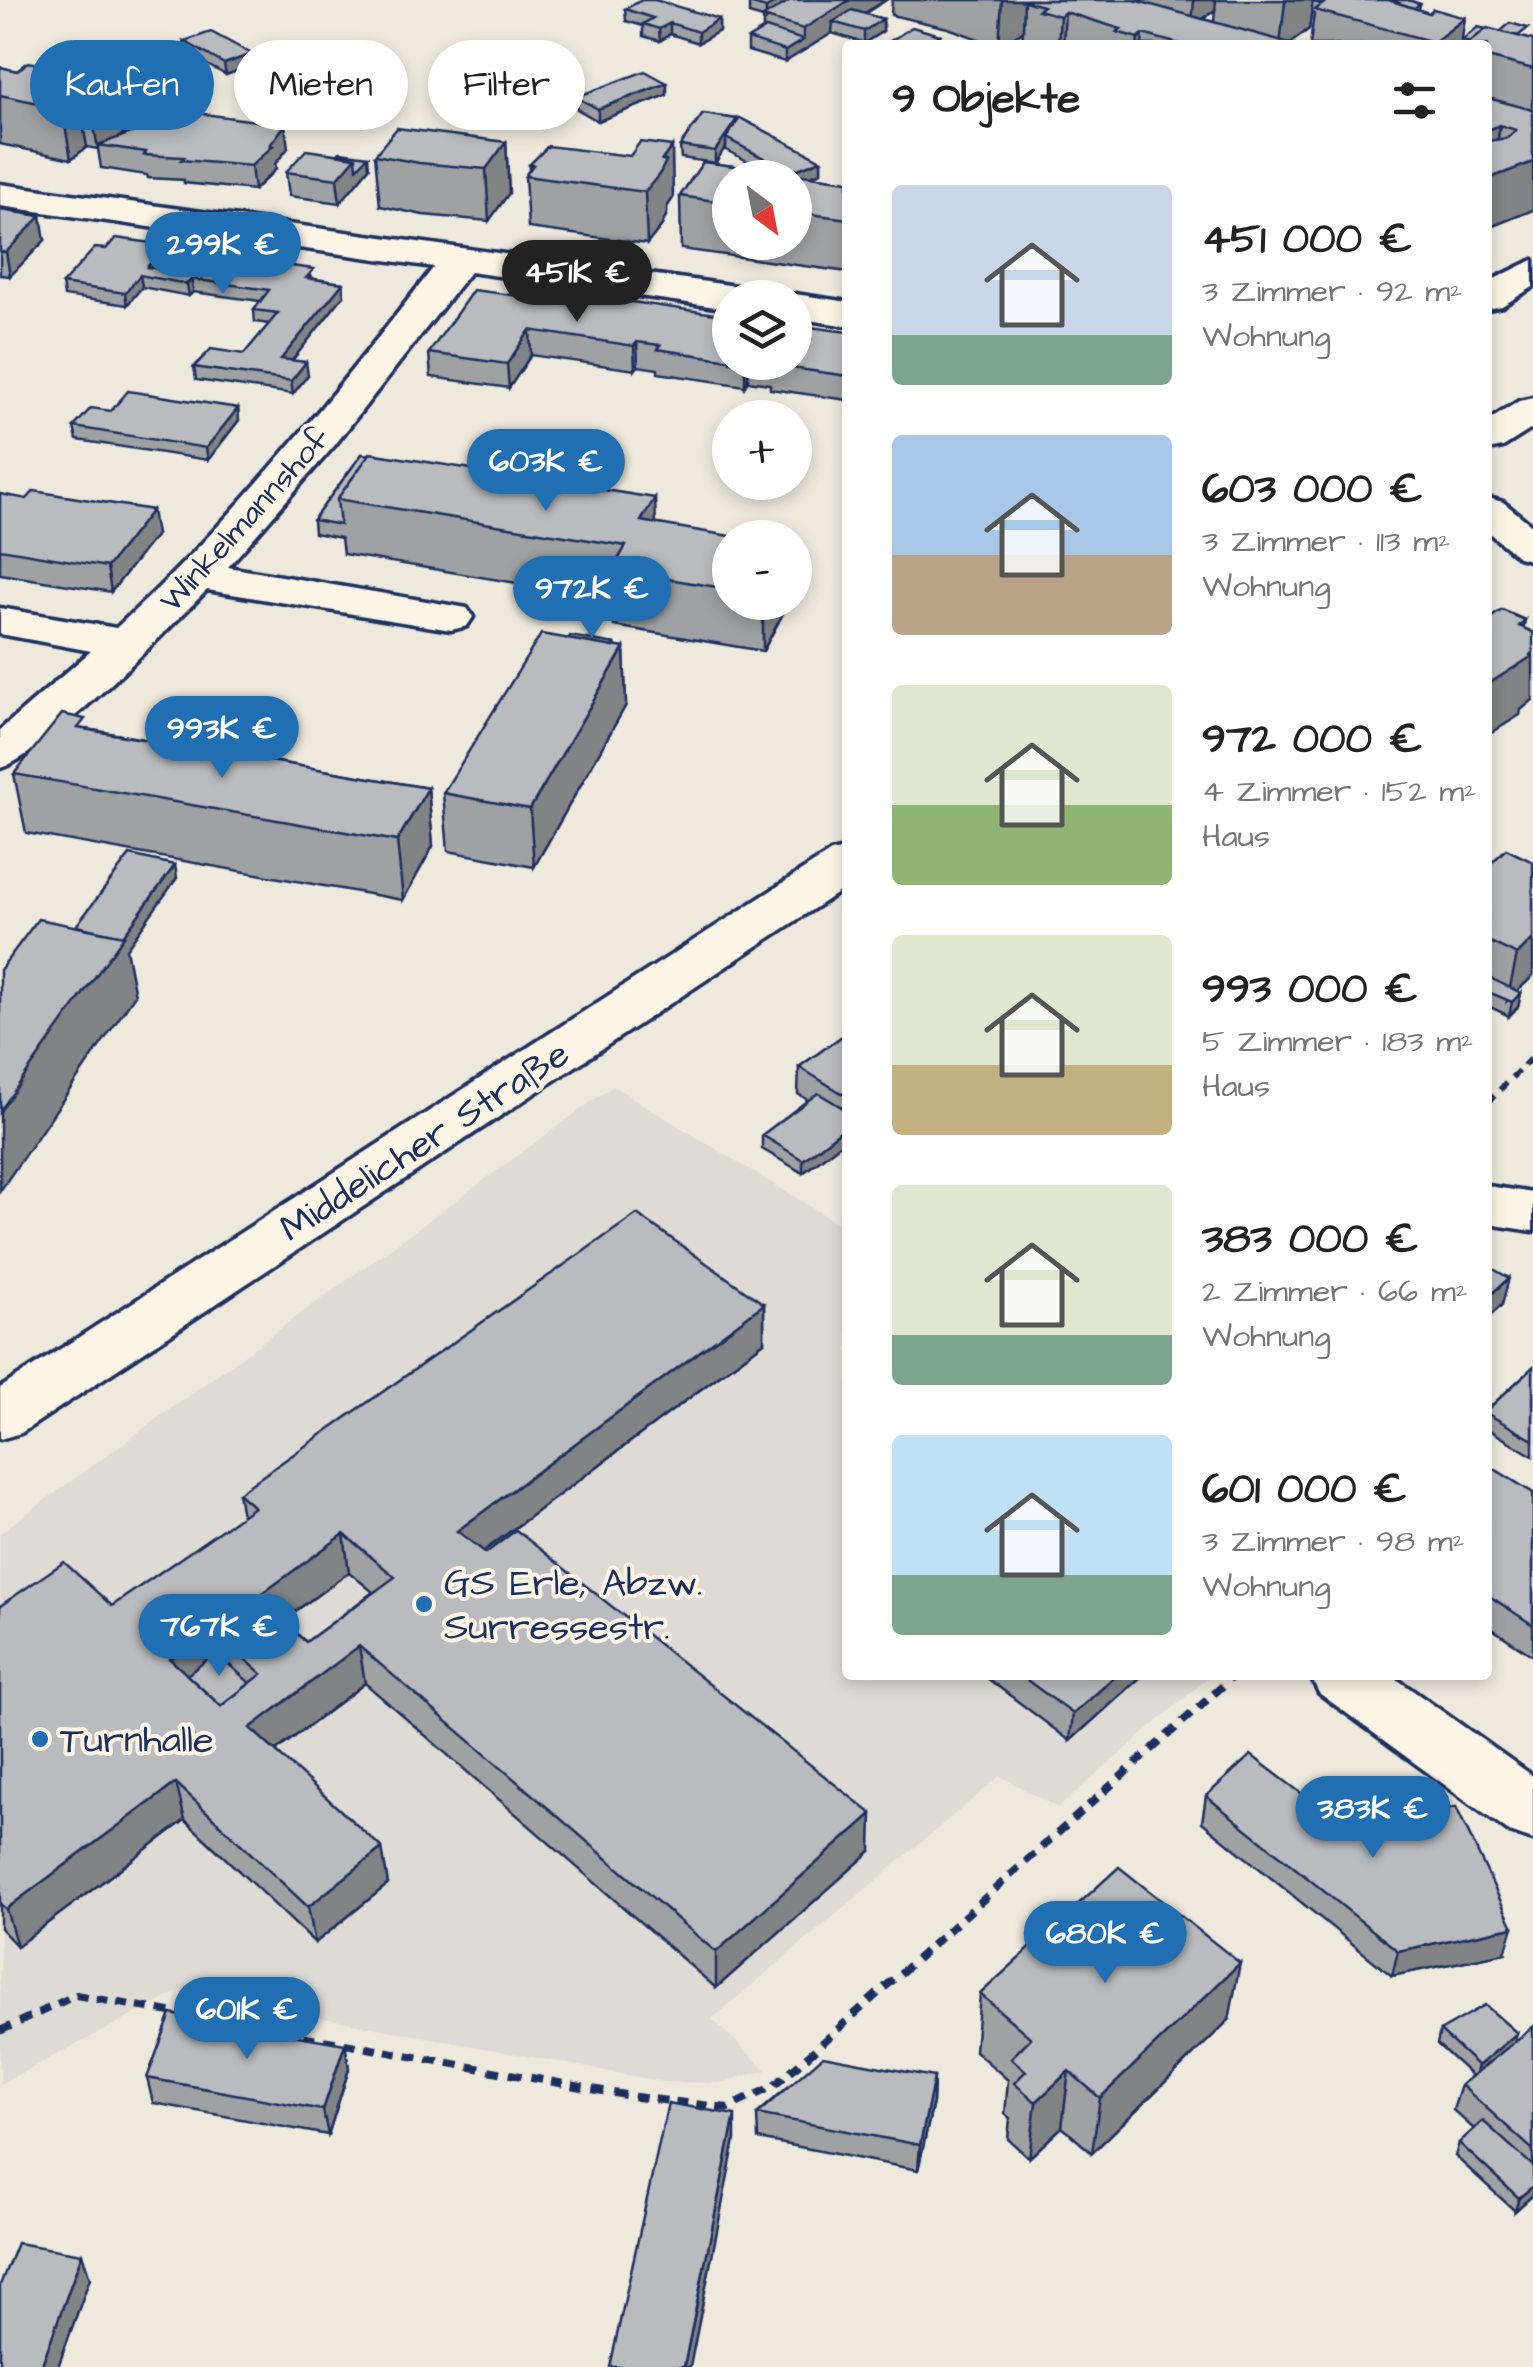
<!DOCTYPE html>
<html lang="de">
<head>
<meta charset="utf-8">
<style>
	body { margin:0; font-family:"Architects Daughter",sans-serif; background:#f6f6f6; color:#222; height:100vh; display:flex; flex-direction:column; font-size:38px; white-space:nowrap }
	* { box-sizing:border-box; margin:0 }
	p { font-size:32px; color:#767676 }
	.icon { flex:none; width:55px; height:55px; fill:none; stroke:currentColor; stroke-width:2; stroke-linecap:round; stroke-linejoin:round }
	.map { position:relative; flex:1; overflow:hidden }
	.sheet { position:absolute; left:842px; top:40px; width:650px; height:1640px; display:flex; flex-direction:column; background:#fff; border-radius:10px; box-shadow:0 5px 15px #0003 }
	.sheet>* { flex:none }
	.banner { position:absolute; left:30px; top:40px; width:662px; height:90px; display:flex; gap:20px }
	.needle { width:65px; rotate:148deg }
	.fabs { position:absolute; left:712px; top:160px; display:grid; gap:20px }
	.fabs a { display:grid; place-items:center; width:100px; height:100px; border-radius:50%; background:#fff; box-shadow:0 5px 15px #0003; font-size:50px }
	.price { position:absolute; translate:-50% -85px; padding:0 22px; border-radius:35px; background:#1f6fb2; color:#fff; font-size:32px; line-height:65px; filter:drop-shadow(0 2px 5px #0008) }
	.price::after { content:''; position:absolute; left:50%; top:60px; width:30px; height:22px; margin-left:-15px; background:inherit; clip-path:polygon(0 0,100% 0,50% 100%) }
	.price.on { background:#222; color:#fff }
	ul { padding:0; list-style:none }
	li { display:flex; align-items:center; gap:30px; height:250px; padding:0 50px }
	li span { display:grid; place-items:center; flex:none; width:280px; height:200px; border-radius:10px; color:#555 }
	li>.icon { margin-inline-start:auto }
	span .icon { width:120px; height:120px; fill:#fffc; stroke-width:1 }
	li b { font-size:42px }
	h2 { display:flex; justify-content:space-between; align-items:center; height:120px; padding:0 50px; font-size:42px }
	.chip { padding:0 35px; border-radius:45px; background:#fff; box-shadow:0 5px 15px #0003; font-size:35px; line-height:90px }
	.chip.on { background:#1f6fb2; color:#fff }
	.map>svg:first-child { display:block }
</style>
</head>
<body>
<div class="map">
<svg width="1533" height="2367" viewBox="0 0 1533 2367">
	<rect width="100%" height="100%" fill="#eee9dd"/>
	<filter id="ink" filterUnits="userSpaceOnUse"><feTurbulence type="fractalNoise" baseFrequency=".01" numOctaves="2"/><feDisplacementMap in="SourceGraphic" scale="20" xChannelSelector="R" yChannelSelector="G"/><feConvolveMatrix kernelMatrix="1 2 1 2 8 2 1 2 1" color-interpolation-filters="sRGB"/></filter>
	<g filter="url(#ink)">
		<polygon fill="#dedbd4" points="613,1086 847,1229 848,1675 1211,1675 1058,1808 1000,1776 712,2019 766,2070 720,2083 664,2082 180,1991 0,2084 0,1533"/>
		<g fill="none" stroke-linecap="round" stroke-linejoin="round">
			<defs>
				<g id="minor">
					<path d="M0,184L736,286L750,290L755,298H730V309L470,272L334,446L228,567L467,608L473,617L467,626L451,630L207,590C170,627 43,757 0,768V730L91,651L0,634V608L116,628C235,519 334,394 434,267L0,206Z"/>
					<polygon points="1533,260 1533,287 1502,306 1488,309 1488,282"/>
					<polygon points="795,294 848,302 848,326 795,318 795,298 782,298"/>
					<polygon points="1533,398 1533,428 1503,447 1488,450 1488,421 1519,401"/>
					<polygon points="1488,498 1503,502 1533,526 1533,561 1518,557 1488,532"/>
					<polygon points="848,848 848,886 21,1433 0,1439 0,1388 831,852"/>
					<polygon points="1488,1186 1533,1193 1533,1231 1488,1224"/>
					<polygon points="1310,1675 1391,1675 1533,1776 1533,1840 1509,1832 1319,1693"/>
				</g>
			</defs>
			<use href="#minor" stroke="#1b2f5e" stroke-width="7"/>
			<polyline stroke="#1b2f5e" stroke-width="6" stroke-dasharray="9 8" stroke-linecap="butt" points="1488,1102 1533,1056"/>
			<polyline stroke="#1b2f5e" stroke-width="8" stroke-dasharray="12 9" stroke-linecap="butt" points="0,2031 76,1995 636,2097 728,2108 774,2086 1235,1675"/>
			<use href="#minor" fill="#fcf5e5" fill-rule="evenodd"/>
		</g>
		<g fill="#a0a1a3" stroke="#1b2f5e" stroke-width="2.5" fill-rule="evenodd">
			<polygon points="791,0 886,0 864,14 883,19 883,31 864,43 832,33 785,62 748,51 748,39 763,30 763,18 749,14 749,3 788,2"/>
			<path d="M892,0H1408L1420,4L1419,9L1461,45H1310L1314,14L1311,13L1309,29L1290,43L1297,45H1022L1023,31L1001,45H995L948,28L891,15ZM1215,10L1214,22L1203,19Z"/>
			<polygon points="625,9 719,19 719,31 698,43 670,34 660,41 643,36 643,26 626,21"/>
			<polygon points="1526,38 1533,69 1533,210 1488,228 1488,45 1461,45 1462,40"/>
			<polygon points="184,41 252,54 253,65 226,75 185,53"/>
			<polygon points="117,65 187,89 160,99 119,77"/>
			<polygon points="0,67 17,71 119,80 127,131 118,138 288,148 275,164 276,169 254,190 184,183 184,180 148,178 147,175 101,168 98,149 87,147 71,159 0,144"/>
			<polygon points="667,95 598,121 577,109 576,97"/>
			<path d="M703,114L737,119V122L740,118L821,160V172L810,176L848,181V272L681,249L680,196L703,162L765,170L726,150V146L715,163L681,158L680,146ZM730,178H795V242H730Z"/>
			<polygon points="506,142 509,193 489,221 423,215 380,206 375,155"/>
			<polygon points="529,165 673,198 667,207 667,213 662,225 647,244 528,228 525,176 529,170"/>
			<polygon points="369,168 340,203 289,196 286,172"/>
			<polygon points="0,210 45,240 10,276 0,275"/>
			<polygon points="168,257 158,269 173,271 293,266 315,279 343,283 344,295 292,360 308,375 293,394 196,380 194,367 244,354 269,324 255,322 254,310 260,301 193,292 189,296 142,287 127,305 64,296 62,284"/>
			<polygon points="520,296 730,316 730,362 795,362 848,332 848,400 770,389 770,384 748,381 745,386 658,373 658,369 638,366 635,370 531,355 509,388 431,377 429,353"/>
			<polygon points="238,408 239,420 208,460 77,440 74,427 111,411"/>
			<polygon points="362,454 656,524 730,538 730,602 789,602 763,651 614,626 613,599 343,554 341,538 314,533 313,520"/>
			<polygon points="0,494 156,535 111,592 0,574"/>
			<polygon points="568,639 615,644 616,647 624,648 626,705 534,867 448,851 443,793"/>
			<polygon points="87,729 428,788 433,846 403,900 26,833 14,774"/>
			<polygon points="1533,862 1533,976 1517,991 1521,993 1518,1007 1509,1016 1488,1006 1488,866"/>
			<polygon points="848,1032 848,1138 803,1173 762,1149 762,1135 808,1100 798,1094 799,1067"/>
			<path d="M764,1304V1342L484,1551L871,1851L716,1988L365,1683L276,1751L388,1884L315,1943L185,1820L17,1946L0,1928V1606H112L242,1516L238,1493ZM349,1572L373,1592L306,1642L282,1621Z"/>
			<polygon points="1533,1367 1533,1456 1488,1429 1488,1409"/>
			<polygon points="1488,1465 1533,1493 1533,1656 1488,1626"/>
			<polygon points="983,1675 1143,1675 1070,1741"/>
			<polygon points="1206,1796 1505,1953 1392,1976 1202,1822"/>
			<polygon points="980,1994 1229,2020 1092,2153 1062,2127 1029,2158 1008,2139 1010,2118 1005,2114 1008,2080 975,2051"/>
			<polygon points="1533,2027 1533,2195 1515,2211 1455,2156 1459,2143 1474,2129 1453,2110 1461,2085 1472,2076 1437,2044 1440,2031 1514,2042"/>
			<polygon points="345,2044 349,2069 328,2135 153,2103 147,2078"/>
			<polygon points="934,2077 933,2102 918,2170 758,2139 757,2114"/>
		</g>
		<g fill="#828385" stroke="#1b2f5e" stroke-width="2.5">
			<polygon points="780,0 788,0 788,7 766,20 766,8"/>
			<polygon points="849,0 886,0 845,25 833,22 832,33 785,62 785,51 803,40 803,29"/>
			<polygon points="1002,0 1037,0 1024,1 1023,31 999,45"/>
			<polygon points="1194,0 1216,0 1215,10 1192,27"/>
			<polygon points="1288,0 1313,0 1309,29 1288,45 1280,45 1285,2"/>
			<polygon points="1065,12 1063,45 1058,45 1060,16"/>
			<polygon points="1465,18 1461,45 1434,45 1434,42"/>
			<polygon points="719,19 719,31 698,43 698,32"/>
			<polygon points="883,19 883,31 864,43 864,31"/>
			<polygon points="670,23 670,34 660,41 659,29"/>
			<polygon points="1143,34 1142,45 1137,45 1138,38"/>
			<polygon points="940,35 940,45 925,45"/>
			<polygon points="252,54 253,65 226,75 224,64"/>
			<polygon points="186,78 187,89 160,99 158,88"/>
			<polygon points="119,80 127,131 109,145 98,145 98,149 89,98"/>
			<polygon points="667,83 667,95 598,121 598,109"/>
			<polygon points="78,96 87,147 71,159 62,108"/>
			<polygon points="737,119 737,130 726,138 726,146 715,163 715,151"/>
			<polygon points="285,125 288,148 275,164 276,169 254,190 251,166"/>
			<polygon points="1500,125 1492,177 1488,178 1488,130"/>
			<polygon points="506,142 509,193 489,221 486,169"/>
			<polygon points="672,146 673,198 667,207 667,213 662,225 647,244 645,192 662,160"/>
			<polygon points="368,156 369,168 340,203 337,179 356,157"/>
			<polygon points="821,160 821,172 795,182 790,178 790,172"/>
			<polygon points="1533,162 1533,210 1488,228 1488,179"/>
			<polygon points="41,216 45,240 10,276 6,252"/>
			<polygon points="166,245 168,257 151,277 147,267"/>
			<polygon points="140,275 142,287 127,305 125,293"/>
			<polygon points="192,279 193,292 189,296 187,284"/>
			<polygon points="343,283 344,295 283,372 281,359"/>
			<polygon points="530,330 531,355 509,388 507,364"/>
			<polygon points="637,342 638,366 635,370 634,346"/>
			<polygon points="306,362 308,375 293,394 291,381"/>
			<polygon points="745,362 748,362 748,381 745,386"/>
			<polygon points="238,408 239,420 208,460 206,448"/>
			<polygon points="655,498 657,554 643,577 641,521"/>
			<polygon points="152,510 156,535 111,592 107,567"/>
			<polygon points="763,602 789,602 763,651"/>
			<polygon points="1525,620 1516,667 1533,652 1533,700 1521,710 1520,715 1488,735 1488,684 1519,626"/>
			<polygon points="624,648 626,705 534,867 530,809"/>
			<polygon points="428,788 433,846 403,900 397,841"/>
			<polygon points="175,865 177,878 126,949 135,995 0,1191 0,1111 95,974"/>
			<polygon points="1533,939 1533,976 1507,1001 1517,955"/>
			<polygon points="1521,993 1518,1007 1509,1016 1512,1002"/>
			<polygon points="848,1125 848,1138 803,1173 803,1160"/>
			<polygon points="1509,1278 1502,1305 1488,1318 1488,1297"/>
			<polygon points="764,1304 764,1342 461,1568 457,1531"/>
			<polygon points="344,1534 349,1572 263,1635 256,1598"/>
			<polygon points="211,1629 219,1667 187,1691 170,1659"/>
			<polygon points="359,1646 365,1683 257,1765 250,1728"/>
			<polygon points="1117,1675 1143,1675 1070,1741 1073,1714"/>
			<polygon points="176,1783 185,1820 17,1946 6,1909"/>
			<polygon points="872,1814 871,1851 716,1988 716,1952"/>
			<polygon points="382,1848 388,1884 315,1943 308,1907"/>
			<polygon points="1513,1927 1505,1953 1392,1976 1398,1951"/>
			<polygon points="1240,1963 1229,2020 1092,2153 1100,2098"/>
			<polygon points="1517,2033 1513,2046 1474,2079 1478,2066"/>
			<polygon points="345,2044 349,2069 328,2135 323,2110"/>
			<polygon points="1069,2071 1062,2127 1029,2158 1036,2102"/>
			<polygon points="934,2077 933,2102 918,2170 920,2145"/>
			<polygon points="735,2115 735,2140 690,2367 684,2367"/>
			<polygon points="1533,2186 1533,2195 1515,2211 1519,2198"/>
			<polygon points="82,2254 90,2278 58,2367 41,2367"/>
		</g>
		<g fill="#babbbe" stroke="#1b2f5e" stroke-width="2.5" fill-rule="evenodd">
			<polygon points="642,0 655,0 719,19 698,32 670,23 659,29 643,24 653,18 625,9"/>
			<polygon points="754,0 780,0 766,8 749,3"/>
			<polygon points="791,0 850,0 803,29 763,17"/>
			<polygon points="1026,0 1134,0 1297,45 1183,45 1143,34 1138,38 1117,32 1121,29 1065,12 1060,16 1038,10 1043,6 1024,1"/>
			<polygon points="1313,0 1328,0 1322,4 1313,2"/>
			<polygon points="1328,0 1389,0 1429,13 1433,9 1465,18 1434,42 1315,10"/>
			<polygon points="1389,0 1408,0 1420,4 1414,8"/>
			<polygon points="852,10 883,19 864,31 833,22"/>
			<polygon points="1510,23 1528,28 1518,36 1500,32"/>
			<polygon points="912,27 940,35 925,45 884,45"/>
			<polygon points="1478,27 1486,29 1470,42 1462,40"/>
			<polygon points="766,28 803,40 785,51 748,39"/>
			<polygon points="1487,28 1533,40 1533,69 1488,57 1488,45 1466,45"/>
			<polygon points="211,32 252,54 224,64 184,41"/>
			<polygon points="145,55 186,78 158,88 117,65"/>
			<polygon points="28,62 119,80 101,94 89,98 78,96 62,108 0,95 0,67 17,71"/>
			<polygon points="645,71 667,83 598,109 576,97"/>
			<polygon points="1488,98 1533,110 1533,162 1488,179 1488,141 1507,138 1516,130 1500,125 1488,130"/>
			<polygon points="189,112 285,125 270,145 273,146 251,166 181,160 184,157 144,155 146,152 98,145"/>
			<polygon points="703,114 737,119 715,151 680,146"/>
			<polygon points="740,118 821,160 790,172 726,138"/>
			<polygon points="397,128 506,142 486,169 419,163 375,155"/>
			<polygon points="640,142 672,146 662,160 666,161 660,173 645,192 525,176 533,165 529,165 548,146 630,156"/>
			<polygon points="306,150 356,157 337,179 286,172"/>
			<polygon points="340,152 368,156 357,168 356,157 338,154"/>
			<polygon points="703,162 848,181 848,219 795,212 795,178 730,178 730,203 680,196"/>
			<polygon points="0,210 41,216 6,252 0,252"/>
			<polygon points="116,238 166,245 147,267 173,271 191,249 293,263 291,266 314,269 306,278 343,283 281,359 306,362 291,381 194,367 211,349 244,354 278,313 254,310 269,290 192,279 187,284 140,275 125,293 62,284 95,248 106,249"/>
			<polygon points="527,287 730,316 730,360 657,349 660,345 637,342 634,346 530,330 507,364 429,353 473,290 520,296"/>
			<polygon points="795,325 848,332 848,376 770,365 771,362 795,362"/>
			<polygon points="128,391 238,408 206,448 74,427 91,408 111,411"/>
			<polygon points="370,453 655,498 641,521 742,538 730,538 730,589 612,570 626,546 337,499"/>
			<polygon points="362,454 369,455 337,499 340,525 313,520"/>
			<polygon points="34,491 152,510 107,567 0,549 0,494 27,499"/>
			<polygon points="1502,610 1525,620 1519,626 1533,632 1533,652 1530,655 1531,657 1488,684 1488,613 1493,616"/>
			<polygon points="541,634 624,648 530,809 443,793"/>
			<polygon points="570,636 615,644 614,647 568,639"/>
			<polygon points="62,714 85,719 78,728 428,788 397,841 14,774"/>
			<polygon points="1506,849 1533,862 1533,939 1517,955 1488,941 1488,866"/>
			<polygon points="130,855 175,865 123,936 76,926"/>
			<polygon points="38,919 124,936 0,1111 0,970"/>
			<polygon points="1488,977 1521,993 1512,1002 1488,992"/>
			<polygon points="848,1032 848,1097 799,1067"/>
			<polygon points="818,1093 848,1111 848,1125 803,1160 762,1135"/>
			<path d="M637,1214L764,1304L457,1531L486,1553L516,1530L872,1814L716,1952L359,1646L250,1728L382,1848L308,1907L176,1783L6,1909L0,1904V1606L64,1562L112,1606L254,1507L238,1493ZM344,1534L395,1577L306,1642L256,1598ZM211,1629L262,1674L221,1706L170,1659Z"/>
			<polygon points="1488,1266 1509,1278 1488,1297"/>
			<polygon points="1533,1367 1533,1440 1488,1414 1488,1409"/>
			<polygon points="1488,1465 1533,1493 1533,1625 1488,1595"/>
			<polygon points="216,1653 250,1683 221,1706 187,1675"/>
			<polygon points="1020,1675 1117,1675 1073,1714"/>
			<polygon points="1251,1755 1347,1828 1456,1807 1513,1927 1398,1951 1206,1796"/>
			<polygon points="1119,1867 1240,1963 1100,2098 1069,2071 1036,2102 1014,2083 1026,2071 1011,2058 1031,2038 980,1994"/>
			<polygon points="1485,2005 1517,2033 1478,2066 1440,2031"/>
			<polygon points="171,2014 345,2044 323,2110 147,2078"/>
			<polygon points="1533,2027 1533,2150 1461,2085"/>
			<polygon points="823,2056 934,2077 920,2145 757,2114"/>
			<polygon points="668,2103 735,2115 684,2367 610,2367"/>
			<polygon points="1483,2121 1533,2166 1533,2186 1519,2198 1459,2143"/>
			<polygon points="17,2243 82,2254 41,2367 0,2367 0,2285"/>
		</g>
	</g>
	<g fill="#1f6fb2" stroke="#fcf5e5" stroke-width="4">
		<circle cx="424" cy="1604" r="10"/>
		<circle cx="40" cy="1739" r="10"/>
	</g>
	<g text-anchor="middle" stroke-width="8" stroke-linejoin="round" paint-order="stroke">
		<g font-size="32" fill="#1b2f5e" stroke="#fcf5e5">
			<text transform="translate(244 519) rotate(-48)" y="11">Winkelmannshof</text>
		</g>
		<g font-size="38" fill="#1b2f5e" stroke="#fcf5e5">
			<text transform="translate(424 1140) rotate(-33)" y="13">Middelicher Straße</text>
		</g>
		<g font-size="38" fill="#1b2f5e" stroke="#fcf5e5" text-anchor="start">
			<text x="444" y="1595">GS Erle, Abzw.<tspan x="444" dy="44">Surressestr.</tspan></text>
			<text x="60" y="1752">Turnhalle</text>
		</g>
	</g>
</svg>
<div class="fabs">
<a><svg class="needle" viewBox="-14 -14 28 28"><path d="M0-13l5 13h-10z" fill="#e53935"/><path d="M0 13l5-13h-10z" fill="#767676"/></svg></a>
<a><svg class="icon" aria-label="layers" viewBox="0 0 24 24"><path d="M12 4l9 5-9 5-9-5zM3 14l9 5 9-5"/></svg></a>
<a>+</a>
<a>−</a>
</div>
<b class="price" style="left:223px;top:297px">299K €</b>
<b class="price on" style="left:577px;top:325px">451K €</b>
<b class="price" style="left:546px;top:514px">603K €</b>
<b class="price" style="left:592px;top:641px">972K €</b>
<b class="price" style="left:222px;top:781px">993K €</b>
<b class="price" style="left:219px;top:1679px">767K €</b>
<b class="price" style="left:1373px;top:1861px">383K €</b>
<b class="price" style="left:1105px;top:1986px">680K €</b>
<b class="price" style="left:247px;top:2062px">601K €</b>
<div class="banner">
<a class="chip on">Kaufen</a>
<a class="chip">Mieten</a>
<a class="chip">Filter</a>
</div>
<section class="sheet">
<h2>9 Objekte<svg class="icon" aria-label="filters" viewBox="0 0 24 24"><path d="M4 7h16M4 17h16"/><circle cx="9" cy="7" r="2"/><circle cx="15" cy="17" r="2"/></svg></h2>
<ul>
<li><span style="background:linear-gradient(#c9d6e8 75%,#7fa58c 0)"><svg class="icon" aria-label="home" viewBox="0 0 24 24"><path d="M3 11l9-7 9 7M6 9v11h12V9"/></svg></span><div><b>451 000 €</b><p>3 Zimmer · 92 m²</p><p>Wohnung</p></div></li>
<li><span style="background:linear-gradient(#a9c7e8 60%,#b9a48a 0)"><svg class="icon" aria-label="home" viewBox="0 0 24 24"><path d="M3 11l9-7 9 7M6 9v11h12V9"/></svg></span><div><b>603 000 €</b><p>3 Zimmer · 113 m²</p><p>Wohnung</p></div></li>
<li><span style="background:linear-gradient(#dfe7d0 60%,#8fb573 0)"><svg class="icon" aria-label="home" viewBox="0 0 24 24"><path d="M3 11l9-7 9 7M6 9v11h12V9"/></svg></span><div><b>972 000 €</b><p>4 Zimmer · 152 m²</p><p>Haus</p></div></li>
<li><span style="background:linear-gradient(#dfe7d0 65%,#c2b280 0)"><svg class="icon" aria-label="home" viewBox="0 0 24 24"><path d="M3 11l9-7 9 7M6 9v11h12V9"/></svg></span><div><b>993 000 €</b><p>5 Zimmer · 183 m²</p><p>Haus</p></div></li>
<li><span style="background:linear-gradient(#dfe7d0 75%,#7fa58c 0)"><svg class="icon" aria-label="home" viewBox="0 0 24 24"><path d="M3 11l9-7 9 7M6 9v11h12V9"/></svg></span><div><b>383 000 €</b><p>2 Zimmer · 66 m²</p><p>Wohnung</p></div></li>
<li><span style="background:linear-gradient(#bfe0f5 70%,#7fa58c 0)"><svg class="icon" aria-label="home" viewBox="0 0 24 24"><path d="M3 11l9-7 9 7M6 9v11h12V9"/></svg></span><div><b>601 000 €</b><p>3 Zimmer · 98 m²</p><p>Wohnung</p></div></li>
</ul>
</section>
</div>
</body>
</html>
